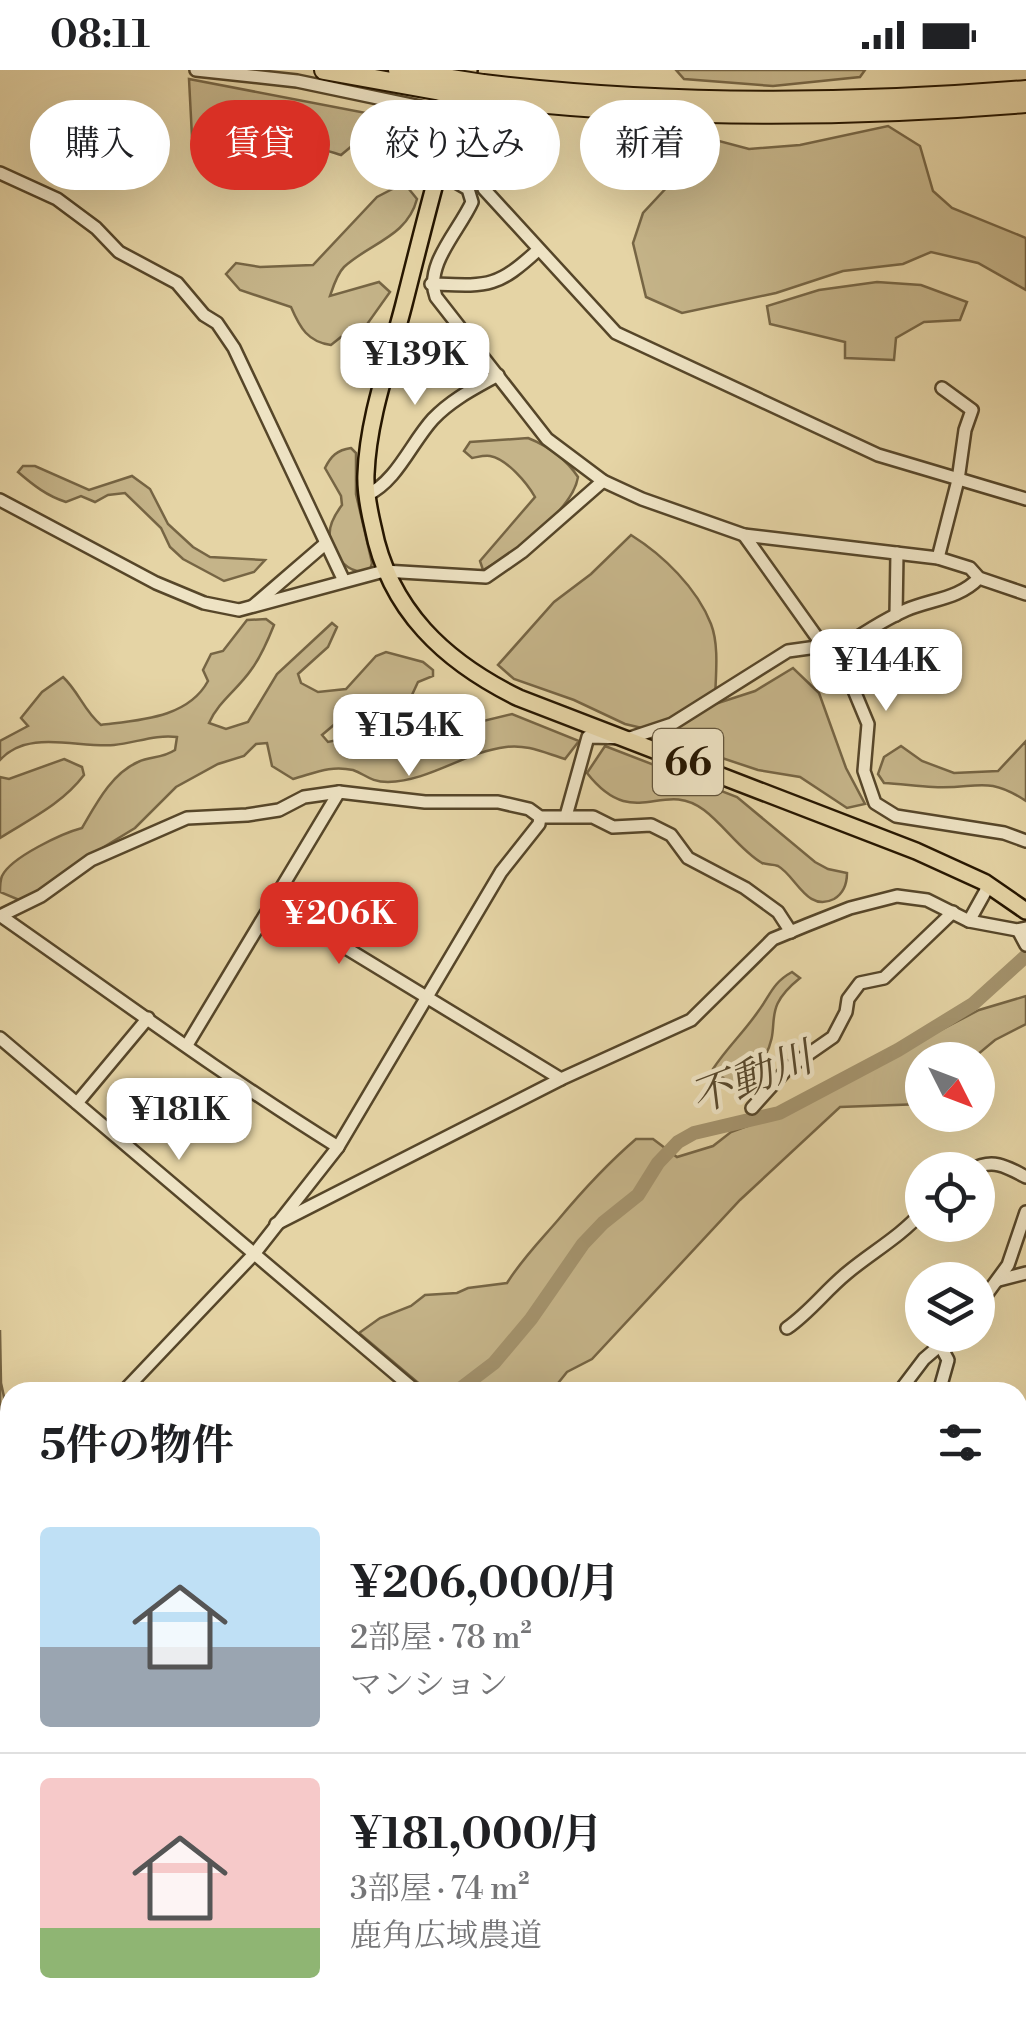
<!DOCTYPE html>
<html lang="ja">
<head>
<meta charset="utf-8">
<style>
	body { margin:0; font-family:"Libre Bodoni","Noto Serif JP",serif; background:#f6f6f6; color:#202124; height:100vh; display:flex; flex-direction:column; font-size:38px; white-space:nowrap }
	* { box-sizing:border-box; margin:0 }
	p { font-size:32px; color:#757577 }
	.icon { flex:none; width:55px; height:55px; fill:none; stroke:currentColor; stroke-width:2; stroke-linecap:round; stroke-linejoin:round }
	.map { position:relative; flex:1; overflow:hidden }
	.details { position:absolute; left:0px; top:1312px; width:1028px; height:642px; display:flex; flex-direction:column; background:#fff; border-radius:30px 30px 0 0; box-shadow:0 10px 40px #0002 }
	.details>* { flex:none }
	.top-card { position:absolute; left:30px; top:30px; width:968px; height:90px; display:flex; gap:20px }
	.needle { width:65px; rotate:132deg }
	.tools { position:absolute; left:905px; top:972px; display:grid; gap:20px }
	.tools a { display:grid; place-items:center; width:90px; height:90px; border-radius:50%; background:#fff; box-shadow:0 10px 40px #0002; font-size:50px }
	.price { position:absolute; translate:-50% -85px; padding:0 22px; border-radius:20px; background:#fff; color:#222; font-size:32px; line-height:65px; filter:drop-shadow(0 2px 5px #0008) }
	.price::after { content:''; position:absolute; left:50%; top:60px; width:30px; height:22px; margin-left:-15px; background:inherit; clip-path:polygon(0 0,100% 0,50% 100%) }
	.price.selected { background:#d93025; color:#fff }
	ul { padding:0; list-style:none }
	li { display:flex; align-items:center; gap:30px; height:250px; padding:0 40px }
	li+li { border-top:2px solid #e0e0e0 }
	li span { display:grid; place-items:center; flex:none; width:280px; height:200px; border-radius:10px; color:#555 }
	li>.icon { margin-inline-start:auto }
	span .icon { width:120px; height:120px; fill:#fffc; stroke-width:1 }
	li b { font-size:42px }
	h2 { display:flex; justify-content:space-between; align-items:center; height:120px; padding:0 40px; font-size:42px }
	.chip { padding:0 35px; border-radius:45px; background:#fff; box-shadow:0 10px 40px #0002; font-size:35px; line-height:90px }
	.chip.selected { background:#d93025; color:#fff }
	.status { display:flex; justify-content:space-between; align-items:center; height:70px; padding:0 50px; background:#fff; direction:ltr }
	.status svg { height:28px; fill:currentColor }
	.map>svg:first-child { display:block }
</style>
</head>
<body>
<div class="status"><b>08:11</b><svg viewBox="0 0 49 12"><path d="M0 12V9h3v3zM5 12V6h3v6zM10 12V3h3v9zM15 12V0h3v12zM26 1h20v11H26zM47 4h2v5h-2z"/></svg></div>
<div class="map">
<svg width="1026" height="1954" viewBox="0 0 1026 1954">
	<rect width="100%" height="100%" fill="#e5d4a5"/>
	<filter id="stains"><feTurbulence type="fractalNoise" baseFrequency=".002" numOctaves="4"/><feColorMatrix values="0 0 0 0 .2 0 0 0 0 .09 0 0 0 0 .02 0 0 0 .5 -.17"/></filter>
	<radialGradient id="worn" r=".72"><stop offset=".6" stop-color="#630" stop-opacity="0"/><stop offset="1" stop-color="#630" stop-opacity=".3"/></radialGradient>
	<g fill="#c5b489" stroke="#766544" stroke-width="2.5">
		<polygon points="676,0 865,0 860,7 773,16 684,9"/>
		<path d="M189,9L392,48L391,58L377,55L341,85C331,82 319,77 309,78C261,82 236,100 192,67Z"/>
		<polygon points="888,56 920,76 933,121 952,138 1026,168 1026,220 978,193 931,182 903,194 843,201 776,223 682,243 646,227 633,173 643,143 668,116 686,79 708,68 749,79 800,75"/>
		<path d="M404,113L417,129C407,167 370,173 344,197C337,204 333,217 330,226L379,212L390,222L358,267L349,274L341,267L331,275C308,272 300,258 291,237L240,220L226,204L236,193L260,197L313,195L377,127Z"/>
		<polygon points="877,212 921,215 967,232 960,250 924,252 896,268 894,290 845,288 845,272 770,254 767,236 819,220"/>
		<path d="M528,368C548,376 566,389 578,407C573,440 512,485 483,500L480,491L535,427C527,413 507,389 490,386C484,385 478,387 472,388L464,381L470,372Z"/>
		<path d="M351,378L356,383V424L372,493L370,500C350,507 333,487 330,467C328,456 336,443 342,435L341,426L325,398C331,386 337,380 351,378Z"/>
		<path d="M23,396H35L89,420L132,406L150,419L168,454L193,477L210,487L265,490L254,502L224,511L183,489L170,477L161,458L125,423L108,425L95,432L81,426L66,432C47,426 33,415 18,402Z"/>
		<path d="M631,465C663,485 697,518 711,554C720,577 715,610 715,634L755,621L793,598L819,623L846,698L865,734L847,738L800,707L758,700L713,685L684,668L625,654L574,630L514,609L498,595L554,532L591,504Z"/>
		<path d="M266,549L274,555C268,570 261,587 251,600C238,619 218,632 209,653L226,659L248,652L277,604L332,553L337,557L328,577L298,604L301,613L318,622L346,619L376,586L386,582L423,592L433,600V606L418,612L411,627L397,643L365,640L359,647L342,648L322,665L328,672L352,667L383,673L413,668L512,644L579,671L565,689C545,683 527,674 506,677C465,682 430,711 388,712C370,712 365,704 353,700C330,695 315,703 293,709L272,696L267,673L256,674L244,686L218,694L176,717L135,758L71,797L24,832L0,822C0,817 0,811 2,806C11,787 63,763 82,758C96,734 112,703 138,692C151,686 161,689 175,680L177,667C156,664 135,673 114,675C77,678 28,659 0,690V671L28,656L21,648L42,622L63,607C79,622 84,641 101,655C140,650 188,648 208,611L203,600L211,584L223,581L247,550Z"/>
		<path d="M1026,671V731C985,704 976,720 933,717C917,716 900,714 884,713L878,704L884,687L901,676L922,691L954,703L998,701Z"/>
		<path d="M605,676L737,727L815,792L828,799L847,803C847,813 844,823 834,829C807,843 796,806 778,796C773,794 767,795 762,793C741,781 724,755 704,740C662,708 634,763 587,703Z"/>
		<path d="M64,689L82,697L84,705C62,734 30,749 0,768V707L9,709Z"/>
		<path d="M792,902L800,908C759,941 783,953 765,986C760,998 747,1008 740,1018L731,1015L713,999C726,979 743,963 757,943C770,926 772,913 792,902Z"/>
		<path d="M1026,926V954L995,970L971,990H922V1034L840,1037L740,1130L592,1289L567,1302L551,1322H429L359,1263L380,1248L411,1236L425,1225L457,1223L468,1218L507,1213C522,1189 540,1171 558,1150C583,1120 607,1094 636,1069H653L677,1087L713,1076L731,1062L775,1046L979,940Z"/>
		<polygon points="0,1260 1,1313 10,1354 10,1423 0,1434"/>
		<polygon points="10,1649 10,1945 431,1945 421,1954 0,1954 0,1652"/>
	</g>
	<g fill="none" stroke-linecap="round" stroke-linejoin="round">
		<g stroke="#a4936d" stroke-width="14">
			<polyline points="456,1322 494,1293 531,1249 583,1174 603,1153 638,1125 658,1093 678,1072 694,1063 779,1043 898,980 973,934 1026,886"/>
			<polyline points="0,1548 10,1545"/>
		</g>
		<polyline stroke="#bfae84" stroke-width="11" stroke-dasharray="11 5.5" stroke-linecap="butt" points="654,63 660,39"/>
		<defs>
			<g id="minor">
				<polyline points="196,0 297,11 454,44"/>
				<path d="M437,101L468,119L472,132C459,161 424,195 436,227L547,369L603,411L642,429L744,465L938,488L970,498L979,508L1026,524"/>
				<polyline points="0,103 57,129 96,158 119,182 177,213 204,245 217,253 234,278 344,511"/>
				<polyline points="484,119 616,263 878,385 1026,429"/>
				<path d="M431,214C487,216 496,219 538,180"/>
				<path d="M367,425C397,411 411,373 433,349C452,329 475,318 498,305"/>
				<polyline points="0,430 156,513 204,533 239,540 384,501 486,507 522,482 603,411"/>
				<polyline points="744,465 853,618 868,654 864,701 875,733 896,746 1004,763 1026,771"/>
				<polyline points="938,488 958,410 965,360 972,340 942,318"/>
				<polyline points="253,536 325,474"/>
				<polyline points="896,545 897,483"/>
				<path d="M830,586C854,569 879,552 906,540C932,529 959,529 979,508"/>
				<polyline points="566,746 588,667 630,668 672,654 788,581 824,576"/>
				<polyline points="272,833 561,1009"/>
				<polyline points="0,846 41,826 91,790 187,748 247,745 279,740 304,727 339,722 425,732 498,732 529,739 540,747 593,747 613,757 651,755 671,765 688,788 745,818 778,842 791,862"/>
				<path d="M1,846C113,924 222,1005 338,1077"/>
				<polyline points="969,851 989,815"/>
				<polyline points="1018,860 1026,875"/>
				<polyline points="0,968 417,1322"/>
				<polyline points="187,975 339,722"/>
				<polyline points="77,1033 148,948"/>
				<polyline points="752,1038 787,999 833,967 846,942 848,929 860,913 884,908 953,842"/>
				<path d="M971,1100C992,1088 1006,1096 1026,1107"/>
				<polyline points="276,1154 561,1009 691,950 773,869 807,855 850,838 897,826 927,830 969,851 1017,860 1026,858"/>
				<polyline points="999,1210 1026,1203"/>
				<polyline points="978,1236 1008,1195 1026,1142"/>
				<path d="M787,1258C810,1242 825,1221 847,1203C872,1182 900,1167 922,1142"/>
				<polyline points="123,1322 254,1184 338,1077 501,802 539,754 540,747"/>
				<polyline points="899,1322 924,1289 952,1265"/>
				<polyline points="939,1322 948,1290 940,1275"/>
				<polyline points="1018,1416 1026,1425"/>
				<polyline points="0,1424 10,1414"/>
				<polyline points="0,1453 10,1466"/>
				<polyline points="1018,1468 1026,1458"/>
				<polyline points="1018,1807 1026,1800"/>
				<polyline points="867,1945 869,1954"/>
				<polyline points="437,1954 442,1945"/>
			</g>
			<path id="major" d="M469,0C443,77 424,155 404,234C390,289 368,347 366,404C365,422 369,440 373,457C389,540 445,592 519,628L916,781L984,812L1026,841"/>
			<g id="highway">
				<polyline points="324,0 441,21"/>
				<polyline points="398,0 445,8"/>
				<path d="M483,14C664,36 845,35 1026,20"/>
				<path d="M479,27C661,49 843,48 1026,33"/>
			</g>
		</defs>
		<use href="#minor" stroke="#564629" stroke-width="16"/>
		<use href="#major" stroke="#261600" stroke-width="20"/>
		<use href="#highway" stroke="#261600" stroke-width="22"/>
		<use href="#minor" stroke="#eee3c4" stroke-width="11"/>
		<use href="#major" stroke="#e5d4a5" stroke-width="15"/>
		<use href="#highway" stroke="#e5d4a5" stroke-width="18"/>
		<defs>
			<g id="highway-bridge">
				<polyline points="445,8 483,14"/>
				<polyline points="441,21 479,27"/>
			</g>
		</defs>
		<use href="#highway-bridge" stroke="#261600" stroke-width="22" stroke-linecap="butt"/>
		<use href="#highway-bridge" stroke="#e5d4a5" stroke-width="18"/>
	</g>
	<g text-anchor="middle" stroke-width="9" stroke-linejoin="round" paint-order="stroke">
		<rect fill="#eee3c4" stroke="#62543b" stroke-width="2.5" x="653" y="659" width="70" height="66" rx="8"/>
		<g font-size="38" font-weight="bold" fill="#261600">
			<text x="688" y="705">66</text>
		</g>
		<g font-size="42" font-style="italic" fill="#58482c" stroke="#eee3c4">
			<text transform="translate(751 1007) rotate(-21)" y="15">不動川</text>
		</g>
	</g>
	<rect width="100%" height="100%" filter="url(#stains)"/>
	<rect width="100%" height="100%" fill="url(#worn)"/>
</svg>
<div class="tools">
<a><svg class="needle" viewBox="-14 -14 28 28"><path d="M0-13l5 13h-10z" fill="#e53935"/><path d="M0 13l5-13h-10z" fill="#757577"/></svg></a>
<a><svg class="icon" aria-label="locate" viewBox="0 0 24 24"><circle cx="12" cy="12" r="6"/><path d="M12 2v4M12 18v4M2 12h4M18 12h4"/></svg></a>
<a><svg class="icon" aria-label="layers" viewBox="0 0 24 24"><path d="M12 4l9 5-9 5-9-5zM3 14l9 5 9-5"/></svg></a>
</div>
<b class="price" style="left:415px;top:338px">¥139K</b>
<b class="price" style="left:886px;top:644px">¥144K</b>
<b class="price" style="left:409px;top:709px">¥154K</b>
<b class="price selected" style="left:339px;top:897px">¥206K</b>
<b class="price" style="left:179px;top:1093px">¥181K</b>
<div class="top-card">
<a class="chip">購入</a>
<a class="chip selected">賃貸</a>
<a class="chip">絞り込み</a>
<a class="chip">新着</a>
</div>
<section class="details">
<h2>5件の物件<svg class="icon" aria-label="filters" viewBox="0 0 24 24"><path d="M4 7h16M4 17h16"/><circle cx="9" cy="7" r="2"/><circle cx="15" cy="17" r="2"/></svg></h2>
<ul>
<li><span style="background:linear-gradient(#bfe0f5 60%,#9aa5b1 0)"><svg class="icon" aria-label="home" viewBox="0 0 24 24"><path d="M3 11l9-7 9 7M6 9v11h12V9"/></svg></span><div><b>¥206,000/月</b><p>2部屋 · 78 m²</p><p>マンション</p></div></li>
<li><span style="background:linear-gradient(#f6c9c9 75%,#8fb573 0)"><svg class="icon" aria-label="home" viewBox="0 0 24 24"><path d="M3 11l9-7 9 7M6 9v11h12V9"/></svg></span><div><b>¥181,000/月</b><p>3部屋 · 74 m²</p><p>鹿角広域農道</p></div></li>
</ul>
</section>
</div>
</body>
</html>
